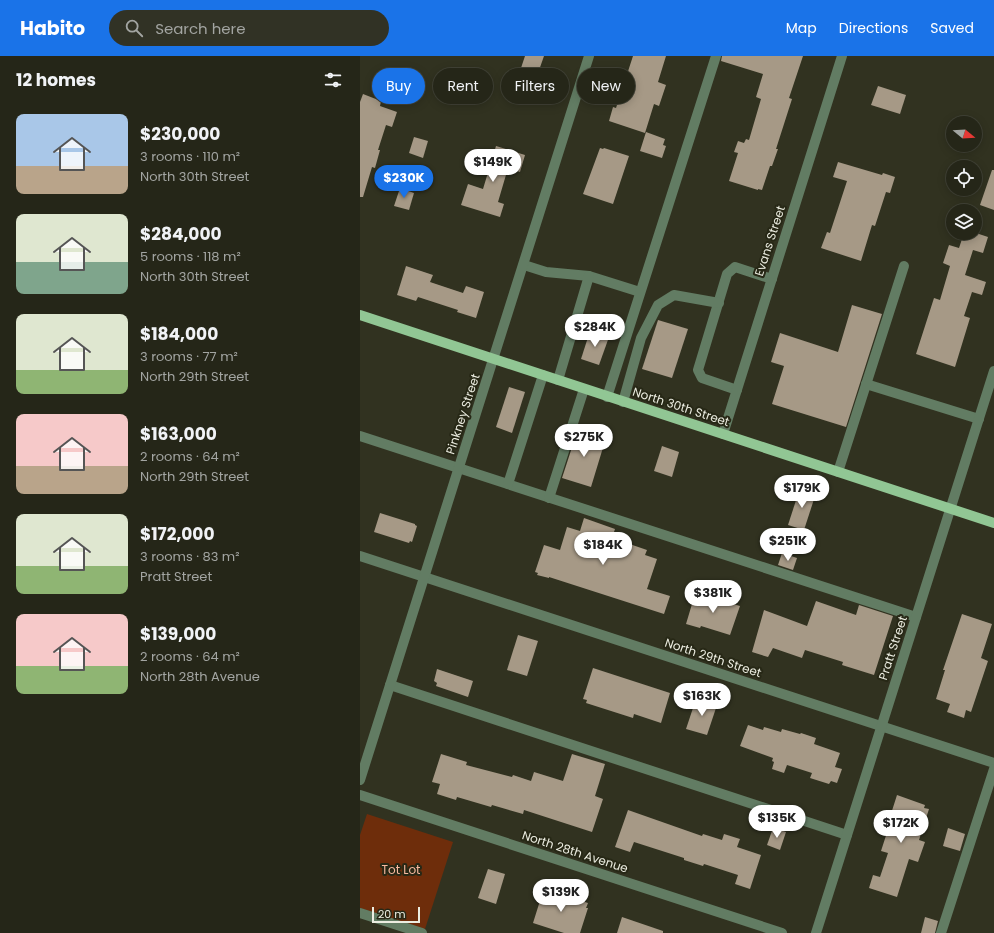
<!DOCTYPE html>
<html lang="en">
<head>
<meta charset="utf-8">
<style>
	body { margin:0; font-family:Poppins,sans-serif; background:#313225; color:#f1f3f6; height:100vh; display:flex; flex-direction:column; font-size:15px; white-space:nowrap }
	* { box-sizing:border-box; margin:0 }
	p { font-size:13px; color:#a3a5a2 }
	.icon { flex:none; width:22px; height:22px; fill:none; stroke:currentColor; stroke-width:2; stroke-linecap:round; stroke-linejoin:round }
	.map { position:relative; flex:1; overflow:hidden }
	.details { display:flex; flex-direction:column; background:#252618; width:360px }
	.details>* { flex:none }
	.top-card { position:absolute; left:12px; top:12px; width:380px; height:36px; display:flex; gap:8px }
	.needle { width:26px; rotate:108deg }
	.tools { position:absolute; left:586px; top:60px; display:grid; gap:8px }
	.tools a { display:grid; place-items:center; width:36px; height:36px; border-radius:50%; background:#252618; box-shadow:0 2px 10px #0003,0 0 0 1px #424337; font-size:20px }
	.scale { position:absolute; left:12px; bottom:10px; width:48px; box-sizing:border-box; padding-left:4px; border:2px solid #ecede1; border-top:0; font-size:11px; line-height:14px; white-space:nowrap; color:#ecede1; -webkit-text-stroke:3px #272816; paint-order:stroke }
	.price { position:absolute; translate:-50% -34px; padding:0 9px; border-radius:14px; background:#fff; color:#222; font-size:13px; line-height:26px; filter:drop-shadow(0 1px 2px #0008) }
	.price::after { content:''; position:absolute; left:50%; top:24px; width:12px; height:9px; margin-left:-6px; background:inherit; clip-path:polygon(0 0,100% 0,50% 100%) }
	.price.active { background:#1a73e8; color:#fff }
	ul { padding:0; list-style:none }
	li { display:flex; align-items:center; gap:12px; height:100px; padding:0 16px }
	li span { display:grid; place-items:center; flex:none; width:112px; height:80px; border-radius:8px; color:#555 }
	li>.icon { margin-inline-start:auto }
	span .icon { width:48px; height:48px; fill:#fffc; stroke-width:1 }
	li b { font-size:17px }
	h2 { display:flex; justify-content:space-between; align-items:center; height:48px; padding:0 16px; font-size:17px }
	.pill { padding:0 14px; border-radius:18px; background:#252618; box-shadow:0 2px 10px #0003,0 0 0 1px #424337; font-size:14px; line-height:36px }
	.pill.active { background:#1a73e8; color:#fff }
	header { display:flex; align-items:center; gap:24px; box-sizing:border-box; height:56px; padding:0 20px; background:#1a73e8; color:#fff }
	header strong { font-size:19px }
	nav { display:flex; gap:22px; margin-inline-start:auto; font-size:14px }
	.search { width:280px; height:36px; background:#313225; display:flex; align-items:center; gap:10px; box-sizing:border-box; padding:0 14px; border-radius:22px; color:#a3a5a2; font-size:15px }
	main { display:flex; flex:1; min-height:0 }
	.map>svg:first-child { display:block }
</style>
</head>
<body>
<header>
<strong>Habito</strong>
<div class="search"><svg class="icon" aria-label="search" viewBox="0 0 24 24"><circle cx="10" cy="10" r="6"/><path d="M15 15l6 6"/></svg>Search here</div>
<nav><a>Map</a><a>Directions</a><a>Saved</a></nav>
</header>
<main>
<section class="details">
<h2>12 homes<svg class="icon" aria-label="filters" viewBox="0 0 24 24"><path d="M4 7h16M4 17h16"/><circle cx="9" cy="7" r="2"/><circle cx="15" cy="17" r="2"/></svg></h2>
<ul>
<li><span style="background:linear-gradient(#a9c7e8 65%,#b9a48a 0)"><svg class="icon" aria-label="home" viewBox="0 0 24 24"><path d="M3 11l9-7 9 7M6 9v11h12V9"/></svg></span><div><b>$230,000</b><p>3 rooms · 110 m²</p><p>North 30th Street</p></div></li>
<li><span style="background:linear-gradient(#dfe7d0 60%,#7fa58c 0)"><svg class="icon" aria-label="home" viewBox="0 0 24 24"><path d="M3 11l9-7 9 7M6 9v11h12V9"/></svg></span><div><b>$284,000</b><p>5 rooms · 118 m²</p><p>North 30th Street</p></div></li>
<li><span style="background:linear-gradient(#dfe7d0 70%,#8fb573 0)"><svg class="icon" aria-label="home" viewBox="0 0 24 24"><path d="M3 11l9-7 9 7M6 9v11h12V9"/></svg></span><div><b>$184,000</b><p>3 rooms · 77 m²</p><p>North 29th Street</p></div></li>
<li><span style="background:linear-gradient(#f6c9c9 65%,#b9a48a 0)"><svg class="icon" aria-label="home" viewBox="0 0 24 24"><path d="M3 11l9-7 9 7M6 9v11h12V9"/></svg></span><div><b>$163,000</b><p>2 rooms · 64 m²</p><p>North 29th Street</p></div></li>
<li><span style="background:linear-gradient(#dfe7d0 65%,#8fb573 0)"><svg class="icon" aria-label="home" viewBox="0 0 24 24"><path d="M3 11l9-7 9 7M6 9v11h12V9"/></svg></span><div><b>$172,000</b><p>3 rooms · 83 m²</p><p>Pratt Street</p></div></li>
<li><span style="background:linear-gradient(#f6c9c9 65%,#8fb573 0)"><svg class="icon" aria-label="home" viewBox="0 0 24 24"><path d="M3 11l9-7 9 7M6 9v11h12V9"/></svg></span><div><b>$139,000</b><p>2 rooms · 64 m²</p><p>North 28th Avenue</p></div></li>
</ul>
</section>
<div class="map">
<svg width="634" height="877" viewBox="0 0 634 877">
	<rect width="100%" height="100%" fill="#313220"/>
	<polygon fill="#6e2d0b" points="7,758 93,786 65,873 0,852 0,779"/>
	<g fill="#a69986">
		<polygon points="165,0 184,0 177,20 160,15"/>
		<polygon points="273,0 306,0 298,26 306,29 299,50 294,48 285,77 249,65 253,51 256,52"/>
		<polygon points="362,0 443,0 429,42 432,43 416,93 418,93 412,110 410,110 402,134 398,133 398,134 369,125 378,97 374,96 378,85 384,87 386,83 389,84 401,43 396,41 403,18 361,5"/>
		<polygon points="518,30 546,39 540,58 511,49"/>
		<polygon points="3,38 21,45 20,50 37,56 32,71 26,69 18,94 20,94 15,112 12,111 3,141 0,141 0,46"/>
		<polygon points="286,76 305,83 303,89 306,90 302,102 280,95"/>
		<polygon points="54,81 68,85 63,102 49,97"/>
		<polygon points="136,90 165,99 160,116 148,112 138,146 144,148 140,161 101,149 108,128 123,133"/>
		<polygon points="240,92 243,93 244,92 269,100 253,148 223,138"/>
		<polygon points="478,106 522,119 523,117 535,121 530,137 526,136 515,170 512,169 501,205 461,192 467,176 470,177 487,125 473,121"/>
		<polygon points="632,114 634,114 634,154 620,149"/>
		<polygon points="40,132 54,137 49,154 34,150"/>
		<polygon points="604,177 616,177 628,181 623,197 613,194 605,219 626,226 622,239 612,236 604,260 610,262 595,311 556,298 574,242 580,244 590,210 583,207 589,189 599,192"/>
		<polygon points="46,210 73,219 70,226 103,237 106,230 124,236 116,262 97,256 98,254 58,241 56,245 37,239"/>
		<polygon points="492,249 522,258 486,371 412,348 424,310 411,306 420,277 478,296"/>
		<polygon points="298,264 328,273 312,322 282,313"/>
		<polygon points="230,275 249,281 239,309 221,303"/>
		<polygon points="149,331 165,336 152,377 136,371"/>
		<polygon points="221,371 234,375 233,381 245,385 231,431 202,422 217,376 220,377"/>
		<polygon points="302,390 319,396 312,421 294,415"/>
		<polygon points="440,432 456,437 444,474 428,469"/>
		<polygon points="20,457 55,468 55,469 57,470 52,486 50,485 49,487 14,476"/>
		<polygon points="224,462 255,473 252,482 287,494 285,499 297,503 287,533 310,540 304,558 189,521 189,522 177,519 178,517 175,516 184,489 200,494 207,471 220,475"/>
		<polygon points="422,497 437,502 433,514 418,509"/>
		<polygon points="335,538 356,544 356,543 380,550 370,579 341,570 340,572 326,568"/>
		<polygon points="456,545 496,559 499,549 533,560 514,619 482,609 483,606 445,594 442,602 413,592 408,601 392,596 404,554 447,570"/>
		<polygon points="602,558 632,568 621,602 628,605 611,656 606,654 604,662 587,656 590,648 576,643 585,614 583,614"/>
		<polygon points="158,579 178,585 167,620 147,614"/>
		<polygon points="233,612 310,637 301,667 274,658 273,662 226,647 227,644 223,643"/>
		<polygon points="77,613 113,625 108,641 76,630 77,627 74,625"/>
		<polygon points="336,643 357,649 347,679 326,673"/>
		<polygon points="388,669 403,674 404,671 421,676 422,673 440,678 441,677 456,682 454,688 480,697 475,711 482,713 477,727 471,725 469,728 450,722 452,717 427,709 424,717 412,713 414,706 412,705 413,702 380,690"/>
		<polygon points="81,698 107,706 106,709 152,721 153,719 171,725 174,716 203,725 212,698 245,708 235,740 243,743 232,776 164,754 163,758 132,749 131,751 97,741 96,744 77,738 80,728 72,726"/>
		<polygon points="537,739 565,749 564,752 569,753 559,784 565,786 558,806 549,803 537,841 509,832 513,819 520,821 528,797 521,795 532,761 530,761"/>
		<polygon points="268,754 342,780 343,778 362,784 364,778 380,783 377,791 401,799 390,833 375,828 378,819 344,808 343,810 324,804 324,802 274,786 270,796 255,791"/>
		<polygon points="413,772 426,776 420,794 407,789"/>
		<polygon points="588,772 605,778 600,795 583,790"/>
		<polygon points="128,813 145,818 136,848 118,842"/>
		<polygon points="184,832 228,847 226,852 228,852 220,877 204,877 173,867"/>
		<polygon points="262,861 303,875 303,877 257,877"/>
		<polygon points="565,861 578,865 575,877 561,877"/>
	</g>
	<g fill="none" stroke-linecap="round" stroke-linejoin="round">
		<g stroke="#627c63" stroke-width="10">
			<polyline points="164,209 186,216 229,220 280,236"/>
			<polyline points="198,324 229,220"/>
			<polyline points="506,328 619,363"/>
			<polyline points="377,334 342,322 338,314 367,218 375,211 412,223"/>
			<polyline points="247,341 356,0"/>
			<polyline points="263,346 281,282 298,249 314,239 359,247"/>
			<polyline points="363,378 482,0"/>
			<polyline points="0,380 556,561"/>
			<polyline points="478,416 544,210"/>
			<polyline points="148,428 183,319"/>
			<polyline points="189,442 224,333"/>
			<polyline points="0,500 634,707"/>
			<polyline points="30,629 487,779"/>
			<polyline points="0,724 229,0"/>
			<polyline points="0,739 422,877"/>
			<polyline points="0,857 62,877"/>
			<polyline points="456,877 634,315"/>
			<polyline points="581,877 634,713"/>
		</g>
		<polyline stroke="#91c694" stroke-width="10" points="0,259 634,467"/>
	</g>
	<g text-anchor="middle" stroke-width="4" stroke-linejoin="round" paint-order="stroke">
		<g font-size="12" fill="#ecede1" stroke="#272816">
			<text transform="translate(410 185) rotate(-72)" y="4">Evans Street</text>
			<text transform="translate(321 351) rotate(18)" y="4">North 30th Street</text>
			<text transform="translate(103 358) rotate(-72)" y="4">Pinkney Street</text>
			<text transform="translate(533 592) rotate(-72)" y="4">Pratt Street</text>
			<text transform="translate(353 602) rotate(18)" y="4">North 29th Street</text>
			<text transform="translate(215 796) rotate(18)" y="4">North 28th Avenue</text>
		</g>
		<g font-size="12" fill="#f8b99f" stroke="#272816">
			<text x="41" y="818">Tot Lot</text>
		</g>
	</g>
</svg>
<div class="tools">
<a><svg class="needle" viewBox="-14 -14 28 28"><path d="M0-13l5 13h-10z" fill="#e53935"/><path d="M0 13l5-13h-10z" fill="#a3a5a2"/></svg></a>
<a><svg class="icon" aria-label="locate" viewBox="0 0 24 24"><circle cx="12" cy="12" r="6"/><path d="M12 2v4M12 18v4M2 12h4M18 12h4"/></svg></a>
<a><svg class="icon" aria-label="layers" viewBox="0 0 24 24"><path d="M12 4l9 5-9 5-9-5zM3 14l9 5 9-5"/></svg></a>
</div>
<div class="scale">20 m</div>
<b class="price" style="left:133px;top:127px">$149K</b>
<b class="price active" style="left:44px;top:143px">$230K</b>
<b class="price" style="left:235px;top:292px">$284K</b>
<b class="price" style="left:224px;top:402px">$275K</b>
<b class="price" style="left:442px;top:453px">$179K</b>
<b class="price" style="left:428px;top:506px">$251K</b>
<b class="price" style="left:243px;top:510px">$184K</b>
<b class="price" style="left:353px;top:558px">$381K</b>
<b class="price" style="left:342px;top:661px">$163K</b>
<b class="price" style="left:417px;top:783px">$135K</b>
<b class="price" style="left:541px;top:788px">$172K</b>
<b class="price" style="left:201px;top:857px">$139K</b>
<div class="top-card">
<a class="pill active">Buy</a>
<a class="pill">Rent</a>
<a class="pill">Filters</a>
<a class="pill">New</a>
</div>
</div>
</main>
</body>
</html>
